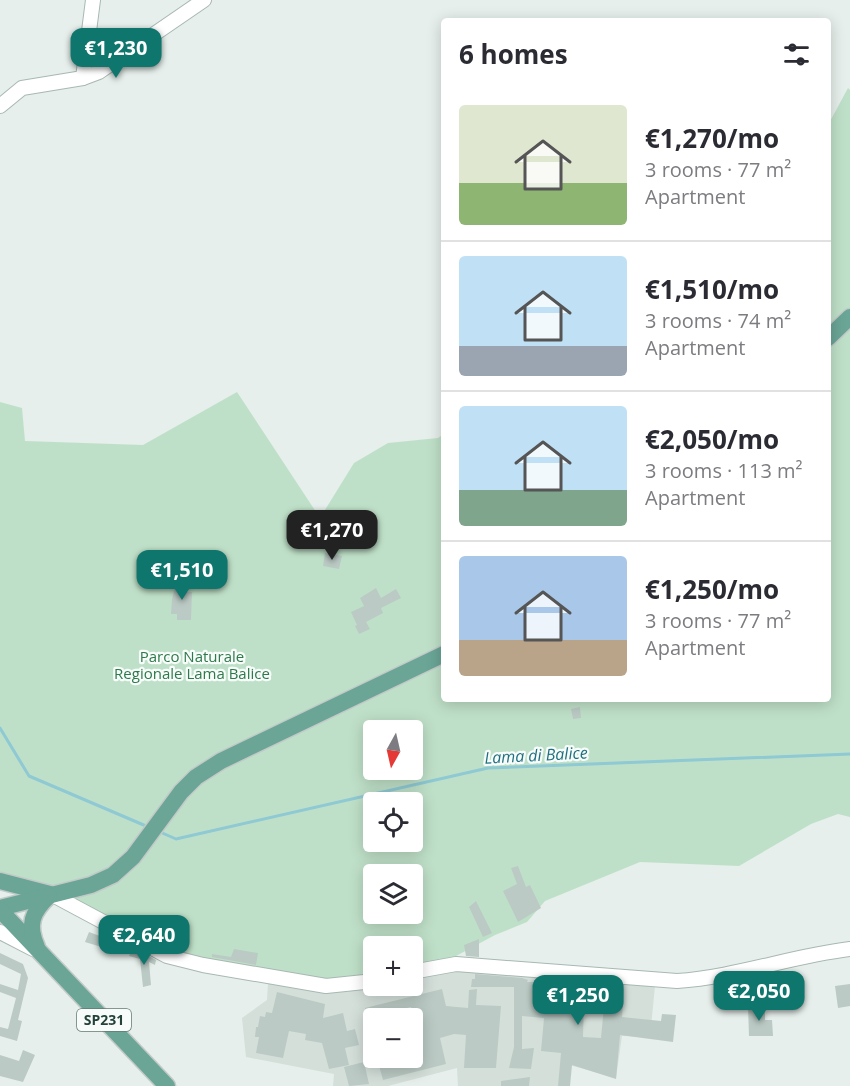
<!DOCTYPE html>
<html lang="en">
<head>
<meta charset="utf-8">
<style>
	body { margin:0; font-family:"Open Sans",sans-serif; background:#f2f2f3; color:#2b2b33; height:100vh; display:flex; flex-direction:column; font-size:22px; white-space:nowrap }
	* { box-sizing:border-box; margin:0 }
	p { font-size:20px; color:#7c7c81 }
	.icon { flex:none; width:33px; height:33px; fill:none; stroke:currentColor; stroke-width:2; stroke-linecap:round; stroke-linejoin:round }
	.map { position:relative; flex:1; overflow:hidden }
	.details { position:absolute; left:441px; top:18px; width:390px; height:684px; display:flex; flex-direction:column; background:#fff; border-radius:6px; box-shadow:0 3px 15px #0003 }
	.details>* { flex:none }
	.needle { width:39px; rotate:188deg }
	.tools { position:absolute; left:363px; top:720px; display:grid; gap:12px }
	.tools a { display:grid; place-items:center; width:60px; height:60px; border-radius:6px; background:#fff; box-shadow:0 3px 15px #0003; font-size:30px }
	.price { position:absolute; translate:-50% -51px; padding:0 14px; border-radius:12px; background:#0f766e; color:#fff; font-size:20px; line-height:39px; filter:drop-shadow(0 2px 3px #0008) }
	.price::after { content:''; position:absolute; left:50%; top:36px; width:18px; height:14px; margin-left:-9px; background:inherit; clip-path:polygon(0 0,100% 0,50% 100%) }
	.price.current { background:#222; color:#fff }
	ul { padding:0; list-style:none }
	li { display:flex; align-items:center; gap:18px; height:150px; padding:0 18px }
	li+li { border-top:2px solid #e1e1e2 }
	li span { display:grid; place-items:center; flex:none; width:168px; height:120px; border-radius:6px; color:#555 }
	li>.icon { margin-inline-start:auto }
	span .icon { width:72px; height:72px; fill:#fffc; stroke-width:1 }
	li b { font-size:26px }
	h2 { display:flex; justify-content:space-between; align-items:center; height:72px; padding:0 18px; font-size:26px }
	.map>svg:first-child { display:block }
</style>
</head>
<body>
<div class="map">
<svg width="850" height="1086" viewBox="0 0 850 1086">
	<rect width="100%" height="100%" fill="#e6efeb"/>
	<path fill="#d4dfda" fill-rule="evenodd" d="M462,968L655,986L650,1037L622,1036L616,1078L566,1064L565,1086H458L457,1068L388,1086H333L334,1074L246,1057L242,1018L267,1000L268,983L328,993L373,984L412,986L413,977ZM374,1018H412V1058H374Z"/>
	<path fill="#bfe0c8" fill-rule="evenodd" d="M848,88L850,90V817L838,814L811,824L739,866L640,862L545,901L527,922L495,935L443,963L413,971L412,946H374L373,980L346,988L177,958L0,874V402L22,408L25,441L143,445L237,392L320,518L354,463L388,443L438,438L444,434V699H828V125ZM374,730H412V770H374ZM374,802H412V842H374ZM374,874H412V914H374Z"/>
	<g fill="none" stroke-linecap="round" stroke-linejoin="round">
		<g stroke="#8ec9d4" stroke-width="3">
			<polyline points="0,728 29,776 146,826"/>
			<polyline points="160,832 176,839 488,768 850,754"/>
		</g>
	</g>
	<g fill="#bbcac4" fill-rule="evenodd">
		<polygon points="325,553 342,556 339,569 323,566"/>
		<polygon points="180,570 186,592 192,592 191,620 177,620 177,614 171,614 172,599"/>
		<polygon points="376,588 381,598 396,589 401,598 381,608 383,613 366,622 370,629 359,634 355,626 357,625 351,612 364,606 360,598"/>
		<polygon points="580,707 581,718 573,719 571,709"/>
		<polygon points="518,866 526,887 530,885 541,908 518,922 503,891 517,884 511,868"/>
		<polygon points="476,901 492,933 483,937 469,907"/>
		<polygon points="89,932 108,939 110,936 121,942 118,952 85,942"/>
		<polygon points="479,939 479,957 466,956 464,945"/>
		<polygon points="133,948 156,960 155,965 149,962 151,985 143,987 140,959 129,956"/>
		<polygon points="234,949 258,953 256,965 212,957 212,954 231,957"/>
		<polygon points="0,953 23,964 28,978 18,1020 22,1021 17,1041 0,1036 0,1027 8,1029 16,998 0,992 0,984 18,990 21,974 0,964"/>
		<path d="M475,974L522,978L528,980L527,982H534V986H538L537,1009L564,1011L565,985L624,989L622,1017L661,1021L662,1014L676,1015L673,1042L620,1035L616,1079L572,1065L570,1086H558L561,1053L541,1051L544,1018L522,1016V1049L534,1048L531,1069L509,1068L514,1047V987H471L472,979H475ZM584,1003L604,1006L601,1038L583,1037Z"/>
		<polygon points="850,984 850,1006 838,1008 835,986"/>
		<polygon points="442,989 446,1006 468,1008 469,990 477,989 476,1005 501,1006 496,1068 464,1068 466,1035 454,1034 440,1038 446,1064 383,1080 377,1058 412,1058 412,1050 422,1048 411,1007 383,1013 384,1018 368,1018 365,1008"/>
		<polygon points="277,992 325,1004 323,1018 343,1013 347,1031 355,1029 359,1045 345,1048 349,1065 329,1069 322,1043 305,1040 306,1034 289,1031 283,1058 256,1053 259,1037 255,1037 256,1027 258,1027 260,1016 265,1017 266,1012 272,1013"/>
		<polygon points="765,1005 765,1020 772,1020 773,1036 749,1036 748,1006"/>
		<polygon points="23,1050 35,1055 23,1082 0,1076 0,1055 19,1061"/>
		<polygon points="364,1062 369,1084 349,1086 344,1067"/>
		<polygon points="530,1077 529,1086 501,1086 501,1081"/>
	</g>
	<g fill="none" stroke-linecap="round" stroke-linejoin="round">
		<defs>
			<g id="minor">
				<polyline points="83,78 93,0"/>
				<polyline points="0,106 22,88 83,78 99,72 204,0"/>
				<polyline points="51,894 167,956 203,965 326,986 374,981"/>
				<polyline points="0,932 33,949"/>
				<path d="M412,972L456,964L677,981C735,977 792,956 850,949"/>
			</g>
			<g id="major">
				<polyline points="828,338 850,317"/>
				<polyline points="0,881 50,894"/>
				<polyline points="0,908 91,885 113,875 133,857 181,792 196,777 221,761 444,654"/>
				<polyline points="0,910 167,1086"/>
				<path d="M37,947C27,925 32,912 49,896"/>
			</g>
		</defs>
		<use href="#minor" stroke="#a8b8b2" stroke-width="16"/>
		<use href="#major" stroke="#c2cac8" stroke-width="19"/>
		<use href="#minor" stroke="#fff" stroke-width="14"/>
		<use href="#major" stroke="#6aa596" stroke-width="16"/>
	</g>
	<g text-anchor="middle" stroke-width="4.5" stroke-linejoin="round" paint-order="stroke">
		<rect fill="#f7fbf9" stroke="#637a73" stroke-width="1.5" x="77" y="1009" width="54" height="22" rx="4.5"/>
		<g font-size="14" font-weight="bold" fill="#24423a">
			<text x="104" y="1025">SP231</text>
		</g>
		<g font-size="15" fill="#2d7a4b" stroke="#f7fbf9">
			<text x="192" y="662">Parco Naturale<tspan x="192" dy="17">Regionale Lama Balice</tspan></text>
		</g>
		<g font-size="16" font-style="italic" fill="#1c6f80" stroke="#f7fbf9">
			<text transform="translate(536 755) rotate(-3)" y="6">Lama di Balice</text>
		</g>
	</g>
</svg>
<div class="tools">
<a><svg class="needle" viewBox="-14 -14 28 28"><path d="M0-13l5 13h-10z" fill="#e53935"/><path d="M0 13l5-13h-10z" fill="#7c7c81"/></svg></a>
<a><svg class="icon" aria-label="locate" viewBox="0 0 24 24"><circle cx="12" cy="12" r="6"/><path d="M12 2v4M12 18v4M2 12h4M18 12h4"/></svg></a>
<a><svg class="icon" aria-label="layers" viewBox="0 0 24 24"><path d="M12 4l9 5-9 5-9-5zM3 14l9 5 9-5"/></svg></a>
<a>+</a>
<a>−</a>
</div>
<b class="price" style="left:116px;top:79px">€1,230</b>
<b class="price current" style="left:332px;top:561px">€1,270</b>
<b class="price" style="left:182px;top:601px">€1,510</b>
<b class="price" style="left:144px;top:966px">€2,640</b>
<b class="price" style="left:759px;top:1022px">€2,050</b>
<b class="price" style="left:578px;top:1026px">€1,250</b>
<section class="details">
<h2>6 homes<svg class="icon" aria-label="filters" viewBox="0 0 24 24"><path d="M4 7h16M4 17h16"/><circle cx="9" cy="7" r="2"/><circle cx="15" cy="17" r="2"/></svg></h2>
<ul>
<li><span style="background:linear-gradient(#dfe7d0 65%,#8fb573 0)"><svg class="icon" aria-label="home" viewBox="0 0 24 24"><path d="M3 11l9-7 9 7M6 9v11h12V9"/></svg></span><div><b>€1,270/mo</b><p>3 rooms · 77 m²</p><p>Apartment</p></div></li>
<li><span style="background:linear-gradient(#bfe0f5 75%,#9aa5b1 0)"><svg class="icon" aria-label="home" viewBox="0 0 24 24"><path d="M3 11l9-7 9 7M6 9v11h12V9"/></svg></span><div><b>€1,510/mo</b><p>3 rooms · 74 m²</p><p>Apartment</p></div></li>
<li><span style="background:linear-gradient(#bfe0f5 70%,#7fa58c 0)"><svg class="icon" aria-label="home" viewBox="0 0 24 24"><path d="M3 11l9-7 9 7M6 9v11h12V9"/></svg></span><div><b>€2,050/mo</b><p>3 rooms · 113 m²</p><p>Apartment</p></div></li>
<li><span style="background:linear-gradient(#a9c7e8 70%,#b9a48a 0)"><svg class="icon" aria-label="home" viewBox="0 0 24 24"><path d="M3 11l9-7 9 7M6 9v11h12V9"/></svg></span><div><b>€1,250/mo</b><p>3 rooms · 77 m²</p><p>Apartment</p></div></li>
</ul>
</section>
</div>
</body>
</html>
